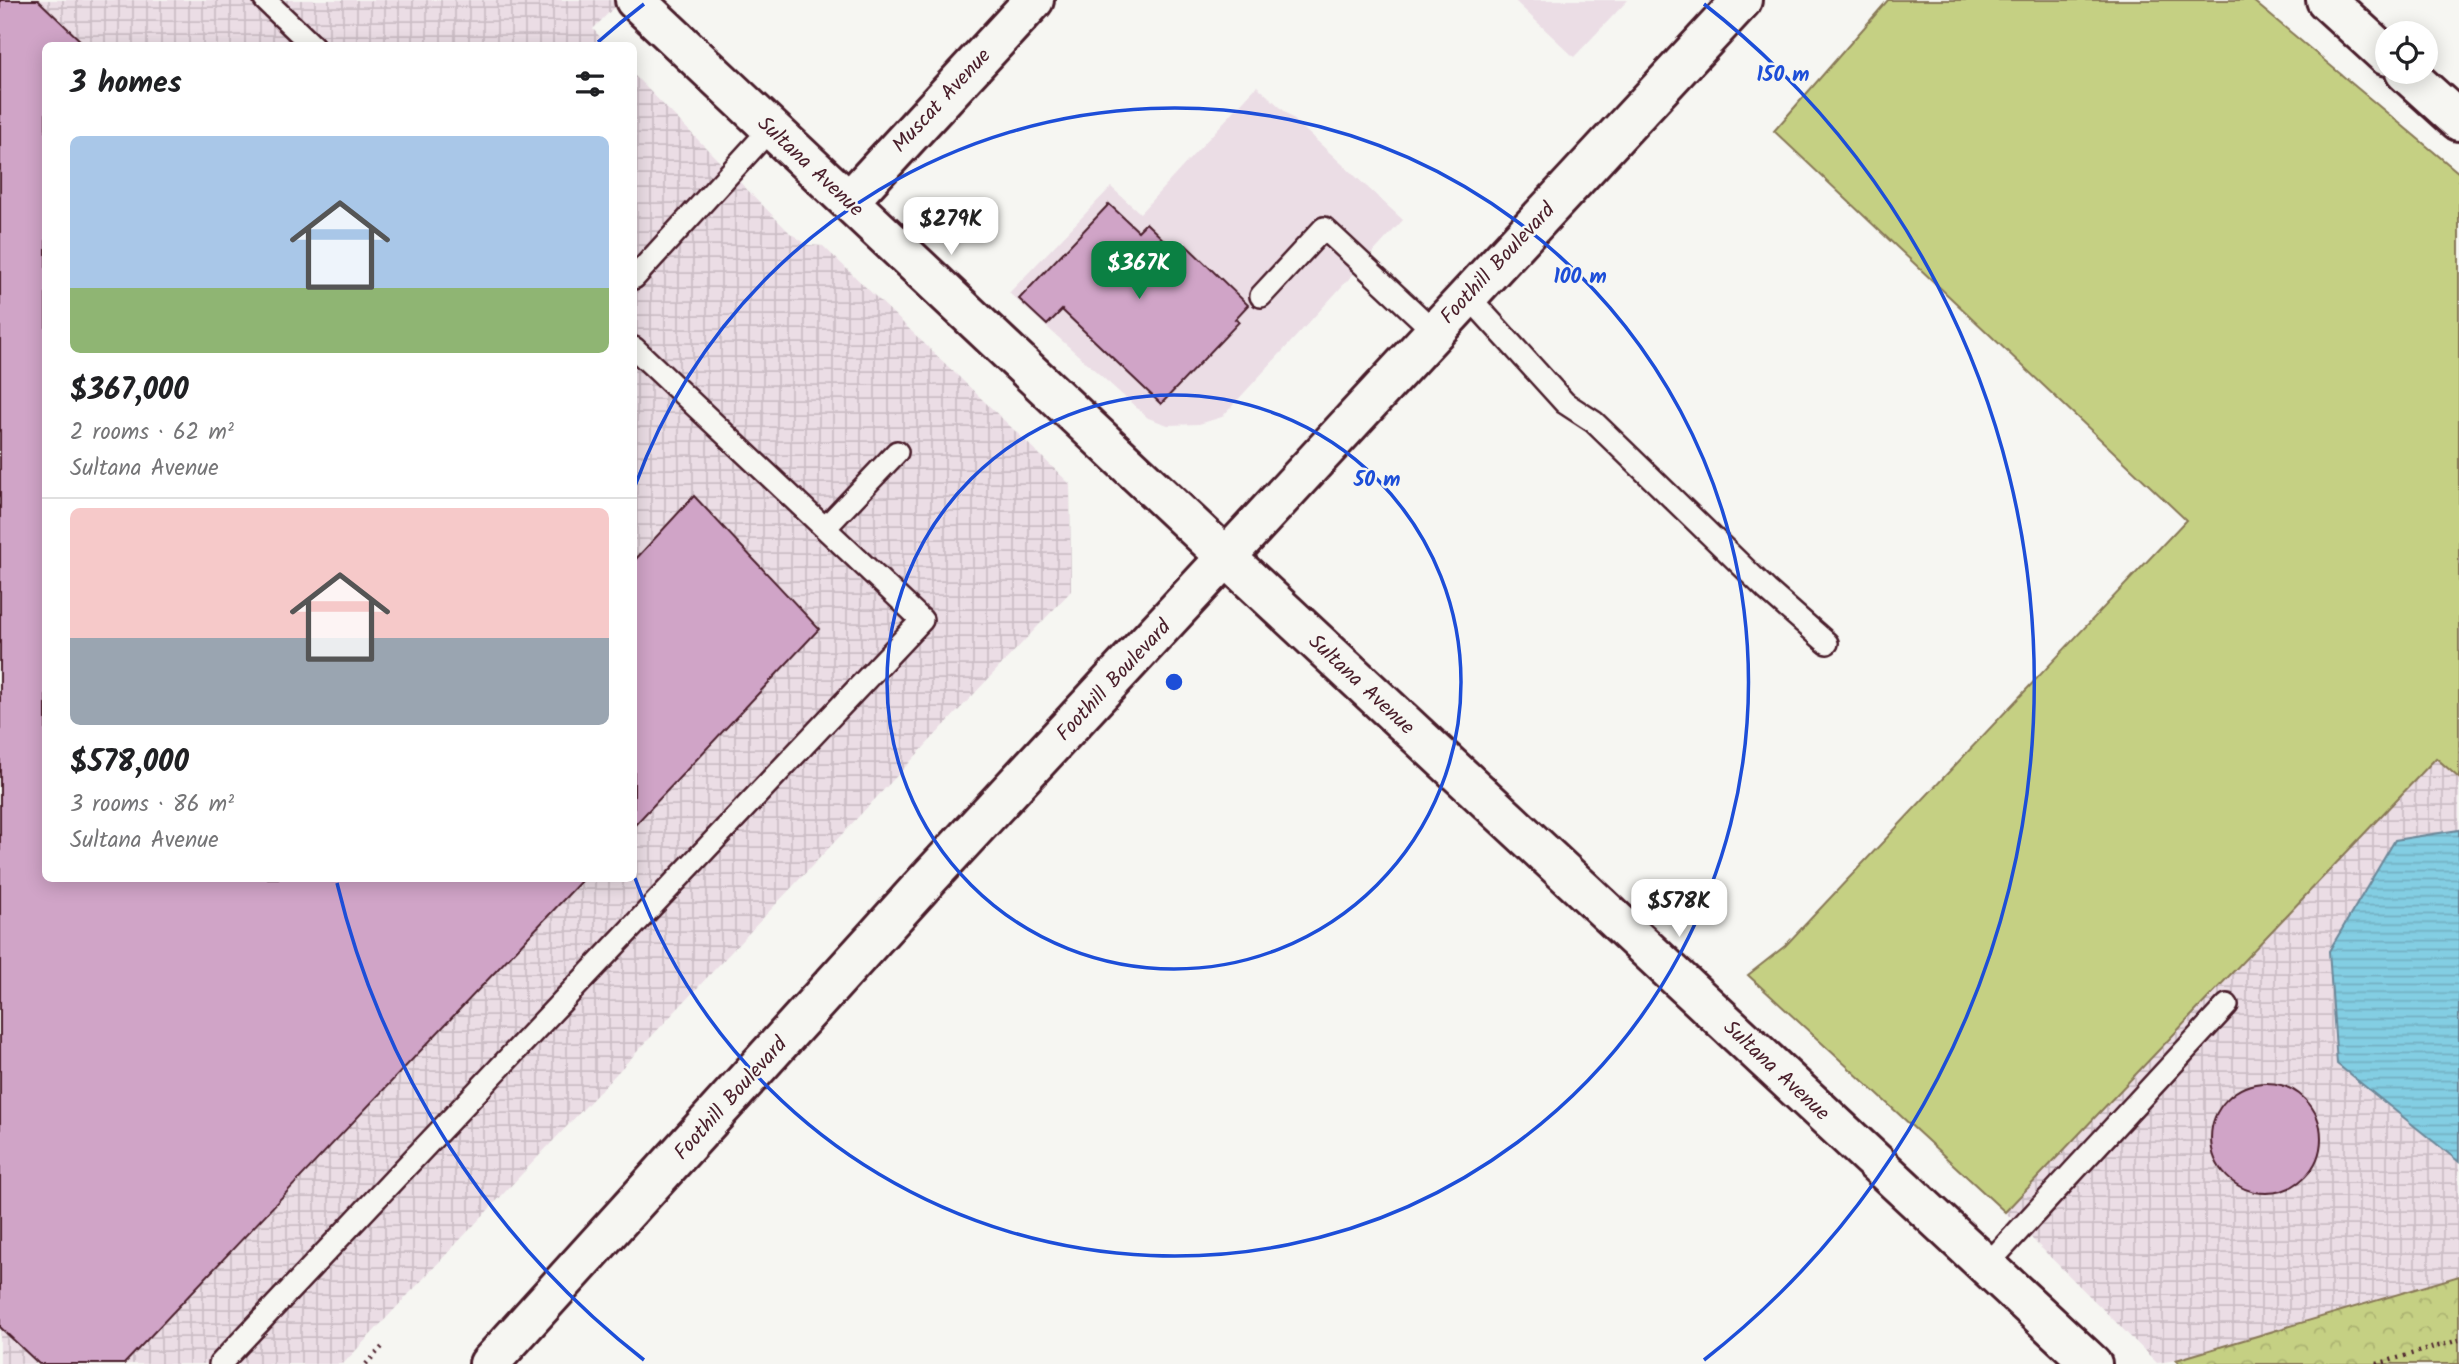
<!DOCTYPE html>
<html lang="en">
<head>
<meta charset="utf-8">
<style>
	body { margin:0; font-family:Kalam,sans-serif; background:#f6f6f6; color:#202124; height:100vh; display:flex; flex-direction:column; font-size:26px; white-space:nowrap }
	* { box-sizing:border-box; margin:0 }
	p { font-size:23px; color:#757577 }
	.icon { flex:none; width:38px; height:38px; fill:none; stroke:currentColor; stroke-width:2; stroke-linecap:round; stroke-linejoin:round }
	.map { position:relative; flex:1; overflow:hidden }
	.sheet { position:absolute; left:42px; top:42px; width:595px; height:840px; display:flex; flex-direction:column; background:#fff; border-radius:10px; box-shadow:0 4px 18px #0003 }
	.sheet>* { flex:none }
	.fabs { position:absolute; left:2375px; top:21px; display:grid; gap:14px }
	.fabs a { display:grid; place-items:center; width:63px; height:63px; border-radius:50%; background:#fff; box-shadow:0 4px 18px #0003; font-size:35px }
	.price { position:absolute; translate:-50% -60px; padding:0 16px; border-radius:14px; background:#fff; color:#222; font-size:23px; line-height:46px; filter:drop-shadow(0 2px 4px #0008) }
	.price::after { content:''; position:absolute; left:50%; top:42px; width:21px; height:16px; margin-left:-10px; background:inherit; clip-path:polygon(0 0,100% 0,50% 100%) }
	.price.selected { background:#0b8043; color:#fff }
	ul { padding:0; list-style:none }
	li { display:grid; align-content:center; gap:14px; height:371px; padding:0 28px }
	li+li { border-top:2px solid #e0e0e0 }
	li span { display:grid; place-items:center; height:217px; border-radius:10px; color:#555 }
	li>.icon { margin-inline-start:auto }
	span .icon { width:126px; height:126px; fill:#fffc; stroke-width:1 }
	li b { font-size:30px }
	h2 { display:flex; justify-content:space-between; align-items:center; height:84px; padding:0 28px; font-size:30px }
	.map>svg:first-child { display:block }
</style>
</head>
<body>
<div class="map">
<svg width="2459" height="1364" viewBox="0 0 2459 1364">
	<defs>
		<pattern id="industrial-grid" width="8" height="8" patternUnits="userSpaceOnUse" patternTransform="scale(1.75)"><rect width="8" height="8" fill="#ebdde5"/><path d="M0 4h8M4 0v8" fill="none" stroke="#cbbdc5"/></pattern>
		<pattern id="forest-crowns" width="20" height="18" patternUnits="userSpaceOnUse" patternTransform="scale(1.75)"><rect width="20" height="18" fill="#c5d083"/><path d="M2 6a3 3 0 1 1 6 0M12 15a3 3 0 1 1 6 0" fill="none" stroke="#abb271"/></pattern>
		<pattern id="water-rules" width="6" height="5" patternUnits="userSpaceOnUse" patternTransform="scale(1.75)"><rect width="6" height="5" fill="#83cee3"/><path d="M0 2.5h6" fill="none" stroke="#73b0c3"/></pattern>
	</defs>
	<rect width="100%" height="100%" fill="#f6f6f2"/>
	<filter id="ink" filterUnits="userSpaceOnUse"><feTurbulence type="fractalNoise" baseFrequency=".0143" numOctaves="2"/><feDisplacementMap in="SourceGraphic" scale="14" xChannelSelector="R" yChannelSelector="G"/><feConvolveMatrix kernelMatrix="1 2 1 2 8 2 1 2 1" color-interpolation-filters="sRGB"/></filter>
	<g filter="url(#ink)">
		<g fill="#ebdde5">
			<polygon points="1514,0 1628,0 1574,57"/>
			<polygon points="1257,86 1403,220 1222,417 1199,424 1168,425 1148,418 1009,293 1111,187 1140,213"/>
		</g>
		<g fill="url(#industrial-grid)">
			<polygon points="0,0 621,0 593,29 607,45 46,46 46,878 634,878 634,75 790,233 808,245 823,246 1070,484 1071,591 343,1364 0,1364"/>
			<polygon points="2436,757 2459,778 2459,1276 2176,1360 2157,1363 2005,1212"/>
		</g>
		<polygon fill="#c5d083" stroke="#887857" stroke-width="2" points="1888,0 2252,0 2459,173 2459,778 2436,758 2005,1212 1748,975 1785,946 2186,520 1774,131"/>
		<polygon fill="url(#forest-crowns)" stroke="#887857" stroke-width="2" points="2459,1276 2459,1364 2180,1364 2176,1360"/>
		<polygon fill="url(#water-rules)" stroke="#6c8899" stroke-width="2" points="2459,830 2459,1162 2337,1064 2329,951 2395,840"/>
		<g fill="#d0a4c7" stroke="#4a1f2b" stroke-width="2">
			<polygon points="0,0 38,0 86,46 46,46 46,878 584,878 124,1364 39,1364 0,1327"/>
			<polygon points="1109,204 1138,231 1146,223 1172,248 1186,245 1248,305 1235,319 1239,322 1161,404 1062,310 1047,325 1019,299"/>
			<polygon points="694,496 819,629 634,826 634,561"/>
			<circle cx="2266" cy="1138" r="55"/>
		</g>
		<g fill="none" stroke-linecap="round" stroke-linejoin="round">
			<defs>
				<g id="service">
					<polyline points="265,0 313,46"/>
					<polyline points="634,278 771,128"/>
					<polyline points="1467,295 1565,403 1594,422 1767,590 1827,643"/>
					<polyline points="1261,296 1324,228 1434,331"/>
					<polyline points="826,527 897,452"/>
					<polyline points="1986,1266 2227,1005"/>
					<polyline points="220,1364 922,620 634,348"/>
				</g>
				<g id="minor">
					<polyline points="635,0 1226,557 2092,1364"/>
					<polyline points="2326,0 2387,56"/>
					<polyline points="2405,72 2459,121"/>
					<polyline points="849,201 1034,0"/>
				</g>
				<polyline id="primary" points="489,1364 928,879 1742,0"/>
			</defs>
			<use href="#service" stroke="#4a1f2b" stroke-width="26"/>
			<use href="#minor" stroke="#4a1f2b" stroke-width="44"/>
			<use href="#primary" stroke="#4a1f2b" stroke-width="44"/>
			<g stroke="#4a1f2b" stroke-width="4.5" stroke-dasharray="2 5" stroke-linecap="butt">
				<polyline points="366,1364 384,1345"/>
				<polyline points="2377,1364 2459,1340"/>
			</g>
			<use href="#service" stroke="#f6f6f2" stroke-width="21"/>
			<use href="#minor" stroke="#f6f6f2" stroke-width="38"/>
			<use href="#primary" stroke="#f6f6f2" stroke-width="38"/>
		</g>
	</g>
	<g fill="none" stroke="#1d4ed8" stroke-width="3.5">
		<circle cx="1174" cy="682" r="287"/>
		<path d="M635 486A574 574 0 1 1 635 878"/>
		<path d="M644 1360A861 861 0 0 1 337 883M598 42A861 861 0 0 1 644 4M1704 4A861 861 0 0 1 1704 1360"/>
	</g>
	<g text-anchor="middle" stroke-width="5" stroke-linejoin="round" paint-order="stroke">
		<g font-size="21" fill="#4a1f2b" stroke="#f6f6f2">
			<text transform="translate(941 100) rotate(-47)" y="7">Muscat Avenue</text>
			<text transform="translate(811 166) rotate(43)" y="7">Sultana Avenue</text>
			<text transform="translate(1497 263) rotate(-47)" y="7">Foothill Boulevard</text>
			<text transform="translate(1113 680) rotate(-47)" y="7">Foothill Boulevard</text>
			<text transform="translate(1362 684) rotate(43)" y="7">Sultana Avenue</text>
			<text transform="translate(1777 1070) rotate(43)" y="7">Sultana Avenue</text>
			<text transform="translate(730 1098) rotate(-48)" y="7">Foothill Boulevard</text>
		</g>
	</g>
	<circle cx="1174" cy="682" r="10" fill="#1d4ed8" stroke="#f6f6f2" stroke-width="3.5"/>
	<g font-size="21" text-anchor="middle" font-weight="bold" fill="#1d4ed8" stroke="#f6f6f2" stroke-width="5" stroke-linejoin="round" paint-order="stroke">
		<text x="1783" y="81">150 m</text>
		<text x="1580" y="283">100 m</text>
		<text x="1377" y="486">50 m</text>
	</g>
</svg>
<div class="fabs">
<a><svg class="icon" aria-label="locate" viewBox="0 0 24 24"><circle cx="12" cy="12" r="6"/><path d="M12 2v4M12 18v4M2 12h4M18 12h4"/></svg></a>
</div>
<b class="price" style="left:951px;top:257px">$279K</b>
<b class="price selected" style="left:1139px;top:301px">$367K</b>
<b class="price" style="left:1679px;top:939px">$578K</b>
<section class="sheet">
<h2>3 homes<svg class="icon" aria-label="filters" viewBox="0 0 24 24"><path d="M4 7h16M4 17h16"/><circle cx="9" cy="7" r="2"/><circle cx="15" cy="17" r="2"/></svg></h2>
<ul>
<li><span style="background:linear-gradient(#a9c7e8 70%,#8fb573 0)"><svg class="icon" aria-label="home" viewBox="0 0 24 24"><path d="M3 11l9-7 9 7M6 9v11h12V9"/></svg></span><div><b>$367,000</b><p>2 rooms · 62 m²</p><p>Sultana Avenue</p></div></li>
<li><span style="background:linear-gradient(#f6c9c9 60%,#9aa5b1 0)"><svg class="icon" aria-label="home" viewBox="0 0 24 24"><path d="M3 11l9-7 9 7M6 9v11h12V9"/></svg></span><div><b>$578,000</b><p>3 rooms · 86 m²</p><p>Sultana Avenue</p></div></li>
</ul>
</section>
</div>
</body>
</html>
